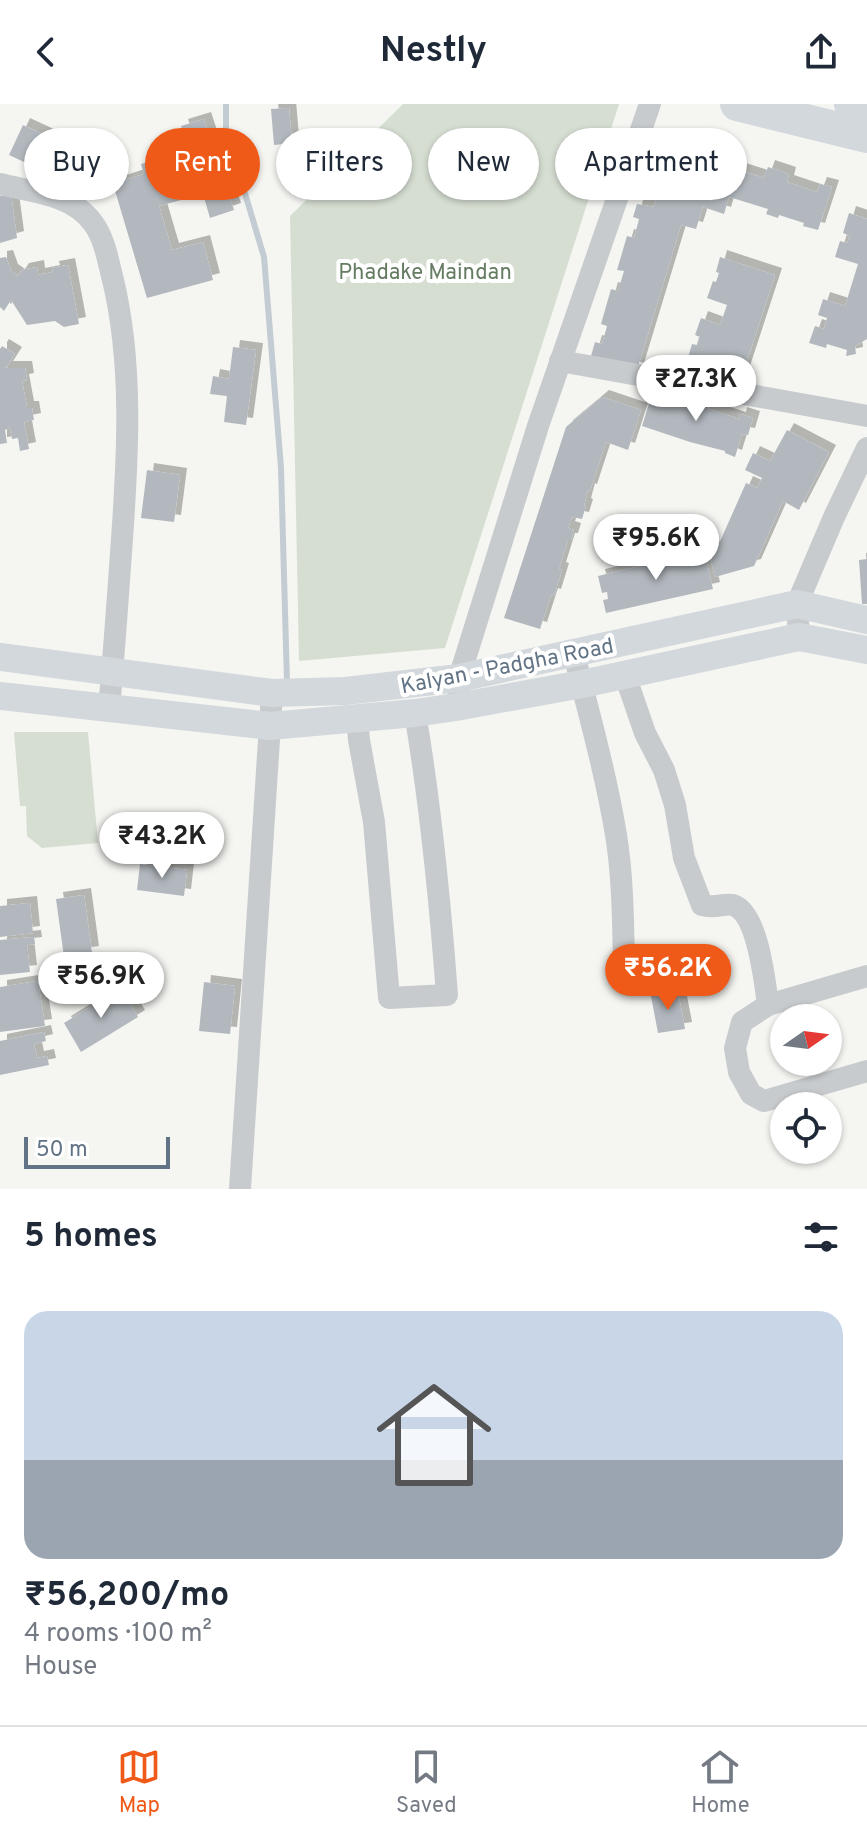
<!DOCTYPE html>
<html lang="en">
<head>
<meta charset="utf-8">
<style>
	body { margin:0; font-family:Overpass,sans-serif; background:#f6f6f7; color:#1f2937; height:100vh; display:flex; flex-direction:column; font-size:30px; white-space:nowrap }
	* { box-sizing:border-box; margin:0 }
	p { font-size:26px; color:#747a83 }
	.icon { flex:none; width:44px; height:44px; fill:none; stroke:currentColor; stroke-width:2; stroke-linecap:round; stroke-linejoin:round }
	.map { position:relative; height:1085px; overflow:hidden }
	.drawer { display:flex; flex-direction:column; background:#fff; flex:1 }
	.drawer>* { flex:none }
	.hud { position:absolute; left:24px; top:24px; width:820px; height:72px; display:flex; gap:16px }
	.needle { width:52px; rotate:76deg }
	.fabs { position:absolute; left:770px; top:900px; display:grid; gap:16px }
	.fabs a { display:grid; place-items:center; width:72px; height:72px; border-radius:50%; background:#fff; box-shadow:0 2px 6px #0004; font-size:40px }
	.scale { position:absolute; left:24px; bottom:20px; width:146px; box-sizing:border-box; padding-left:8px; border:4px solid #627385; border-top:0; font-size:22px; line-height:28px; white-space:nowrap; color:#627385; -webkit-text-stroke:6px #fff; paint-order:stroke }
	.price { position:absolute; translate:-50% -68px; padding:0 18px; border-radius:28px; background:#fff; color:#222; font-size:26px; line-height:52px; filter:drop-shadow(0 2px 4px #0008) }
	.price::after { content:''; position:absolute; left:50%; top:48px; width:24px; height:18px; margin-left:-12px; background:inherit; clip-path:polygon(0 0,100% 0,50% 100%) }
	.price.active { background:#f05a18; color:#fff }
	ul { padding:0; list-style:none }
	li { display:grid; align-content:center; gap:16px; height:424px; padding:0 24px }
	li+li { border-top:2px solid #e0e1e3 }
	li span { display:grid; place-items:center; height:248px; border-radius:24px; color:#555 }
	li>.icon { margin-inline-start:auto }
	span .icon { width:144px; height:144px; fill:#fffc; stroke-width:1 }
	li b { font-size:34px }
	h2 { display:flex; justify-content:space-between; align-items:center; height:96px; padding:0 24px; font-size:34px }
	.tag { padding:0 28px; border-radius:36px; background:#fff; box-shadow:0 2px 6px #0004; font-size:28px; line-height:72px }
	.tag.active { background:#f05a18; color:#fff }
	header { display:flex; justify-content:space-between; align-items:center; height:104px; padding:0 24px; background:#fff; font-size:36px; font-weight:700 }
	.dock { display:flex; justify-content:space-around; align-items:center; height:112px; border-top:2px solid #e0e1e3; background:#fff; font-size:22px; color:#747a83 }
	.dock a { display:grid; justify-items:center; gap:4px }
	.dock .active { color:#f05a18 }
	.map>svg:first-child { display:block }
</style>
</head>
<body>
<header><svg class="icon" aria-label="back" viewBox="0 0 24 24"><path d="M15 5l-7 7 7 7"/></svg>Nestly<svg class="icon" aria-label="share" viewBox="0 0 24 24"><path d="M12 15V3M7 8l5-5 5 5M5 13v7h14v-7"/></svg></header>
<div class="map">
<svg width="867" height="1085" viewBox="0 0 867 1085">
	<defs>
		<filter id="shadow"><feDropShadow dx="7" dy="-7" stdDeviation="0" flood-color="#0004"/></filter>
	</defs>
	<rect width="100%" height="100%" fill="#f5f6f2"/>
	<g fill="#d6ded2">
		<polygon points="403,0 619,0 445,544 299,557 290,112"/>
		<polygon points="14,628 88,628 98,739 42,744 27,732 26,702 20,702"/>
	</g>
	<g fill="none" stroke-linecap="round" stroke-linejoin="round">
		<polyline stroke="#c3ccd2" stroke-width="6" points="226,0 226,26 264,153 281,364 287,578"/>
	</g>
	<g fill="#b2b8be" filter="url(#shadow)">
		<polygon points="289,4 292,39 274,41 271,5"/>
		<polygon points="204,15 234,106 210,114 203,90 159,102 172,146 203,138 213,176 147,194 113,80 144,70 141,60 189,46 181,22"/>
		<polygon points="23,21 90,52 81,72 65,65 61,75 48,69 51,63 40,58 37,64 9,51"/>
		<polygon points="698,53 764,74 768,63 789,70 787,78 817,88 820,80 832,83 818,126 803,122 804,119 779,111 778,114 766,110 768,105 729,93 724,110 703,103 696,125 681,121 637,266 591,252 595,238 602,240 607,222 601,220 611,185 618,187 624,167 617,166 627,132 634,134 639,115 633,113 637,100 654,103 664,71 672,67 674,71 693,61 691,56"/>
		<polygon points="11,90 17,134 0,139 0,92"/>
		<polygon points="849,109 867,115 867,235 855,242 856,250 846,252 847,246 827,240 826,244 809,239 815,222 824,225 827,214 818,211 823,195 845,202 858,160 835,153 840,137 847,139 850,132 843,129"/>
		<polygon points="6,153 11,167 18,172 22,166 37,163 38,171 53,168 52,164 68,161 79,220 64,223 55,217 27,221 11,196 4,207 0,203 0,154"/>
		<polygon points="720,153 775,171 741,275 718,267 720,265 709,262 709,264 687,257 692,240 697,241 700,233 695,231 701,214 720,221 727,201 707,194 713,177 716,178 719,169 716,168"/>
		<polygon points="2,242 15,250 6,264 25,264 27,276 22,277 27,304 32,304 34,316 24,318 29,345 20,347 18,334 12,335 10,324 5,326 7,339 0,340 0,245"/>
		<polygon points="233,243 256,246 246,321 224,318 227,292 210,290 213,272 229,275"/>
		<polygon points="654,283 659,285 658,289 690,299 692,295 709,300 708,305 739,315 740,310 753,314 748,331 742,330 735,353 725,349 725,347 690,338 642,322"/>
		<polygon points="602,293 641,306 628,346 606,338 590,387 588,386 584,401 586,402 582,415 572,413 568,424 574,426 571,436 568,436 559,465 562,466 554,492 551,491 540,525 504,514 566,323"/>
		<polygon points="787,326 829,348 799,406 783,397 754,462 715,473 708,445 718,442 746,379 757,384 762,374 745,366 753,349 770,357"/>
		<polygon points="147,366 180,371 174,418 141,414"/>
		<polygon points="704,447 713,485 606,509 603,496 608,495 607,488 602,489 598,472"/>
		<polygon points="867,455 867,500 862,500 859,456"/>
		<polygon points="140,760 187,766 184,792 137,786"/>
		<polygon points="84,791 92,849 64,853 56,795"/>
		<polygon points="30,799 33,829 0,833 0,802"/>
		<polygon points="34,833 35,840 27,841 30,868 0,871 0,836"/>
		<polygon points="38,877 45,922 0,928 0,883"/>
		<polygon points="204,878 235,882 230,930 199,927"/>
		<polygon points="121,884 138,913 81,948 64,919"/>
		<polygon points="678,888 685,925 658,929 651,892"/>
		<polygon points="44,928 46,937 34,940 37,954 47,952 49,961 0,971 0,937"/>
	</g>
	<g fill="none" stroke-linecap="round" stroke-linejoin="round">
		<g stroke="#c8cbce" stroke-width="22">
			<path d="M0,80C31,88 73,90 93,119C105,135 108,157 113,176C133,260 128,349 122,435C118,492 114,549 109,605"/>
			<polyline points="560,257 867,312"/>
			<polyline points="799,533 797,500 834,413 867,344"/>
			<path d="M574,550C589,610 606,670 616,731C623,774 623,818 624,861"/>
			<path d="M625,571L645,629L664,666L675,701L684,754L702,801C715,805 724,799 733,801C758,809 765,879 768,901L867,872"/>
			<polyline points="458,586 459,574 538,322 650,0"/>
			<path d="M357,614L359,636L374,718L389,894L447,891C440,797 431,703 415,609"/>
			<polyline points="768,901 742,918 735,944 739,968 751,990 764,997 867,967"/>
			<polyline points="240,1085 272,589"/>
		</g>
		<g stroke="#d3d8dd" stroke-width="28">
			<polyline points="0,553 272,589 345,587 459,574 797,500 867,516"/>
			<polyline points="0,592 270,622 415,609 456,603 582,580 799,533 867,546"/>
		</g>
		<g stroke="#d3d8dd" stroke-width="34">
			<polyline points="737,0 867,32"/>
			<polyline points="851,0 867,4"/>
		</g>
	</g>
	<g text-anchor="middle" stroke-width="8" stroke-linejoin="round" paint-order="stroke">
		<g font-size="22" fill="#657c62" stroke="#fff">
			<text x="425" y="175">Phadake Maindan</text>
		</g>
		<g font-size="22" fill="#627385" stroke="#fff">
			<text transform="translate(507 561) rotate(-11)" y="8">Kalyan - Padgha Road</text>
		</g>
	</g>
</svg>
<div class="fabs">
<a><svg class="needle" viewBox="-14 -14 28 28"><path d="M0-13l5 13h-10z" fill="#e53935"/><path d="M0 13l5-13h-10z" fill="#747a83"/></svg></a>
<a><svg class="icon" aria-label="locate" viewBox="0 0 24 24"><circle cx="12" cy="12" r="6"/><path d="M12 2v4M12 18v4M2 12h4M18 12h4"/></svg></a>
</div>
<div class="scale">50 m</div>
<b class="price" style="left:696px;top:319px">₹27.3K</b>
<b class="price" style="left:656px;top:478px">₹95.6K</b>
<b class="price" style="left:162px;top:776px">₹43.2K</b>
<b class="price active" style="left:668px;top:908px">₹56.2K</b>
<b class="price" style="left:101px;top:916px">₹56.9K</b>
<div class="hud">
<a class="tag">Buy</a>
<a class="tag active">Rent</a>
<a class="tag">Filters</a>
<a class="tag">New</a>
<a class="tag">Apartment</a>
</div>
</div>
<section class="drawer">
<h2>5 homes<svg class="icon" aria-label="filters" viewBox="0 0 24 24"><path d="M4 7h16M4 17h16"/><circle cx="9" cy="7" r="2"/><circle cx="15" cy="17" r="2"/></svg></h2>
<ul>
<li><span style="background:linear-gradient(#c9d6e8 60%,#9aa5b1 0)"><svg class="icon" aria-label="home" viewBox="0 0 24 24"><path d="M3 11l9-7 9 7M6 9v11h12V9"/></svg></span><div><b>₹56,200/mo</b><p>4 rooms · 100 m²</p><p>House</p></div></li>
</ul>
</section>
<nav class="dock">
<a class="active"><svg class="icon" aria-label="map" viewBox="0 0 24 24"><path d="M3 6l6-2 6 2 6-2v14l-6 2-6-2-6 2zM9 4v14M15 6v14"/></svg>Map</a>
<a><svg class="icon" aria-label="saved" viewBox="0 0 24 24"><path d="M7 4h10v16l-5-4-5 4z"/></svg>Saved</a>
<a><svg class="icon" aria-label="home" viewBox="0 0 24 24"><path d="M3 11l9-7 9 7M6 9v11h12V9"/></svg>Home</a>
</nav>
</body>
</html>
